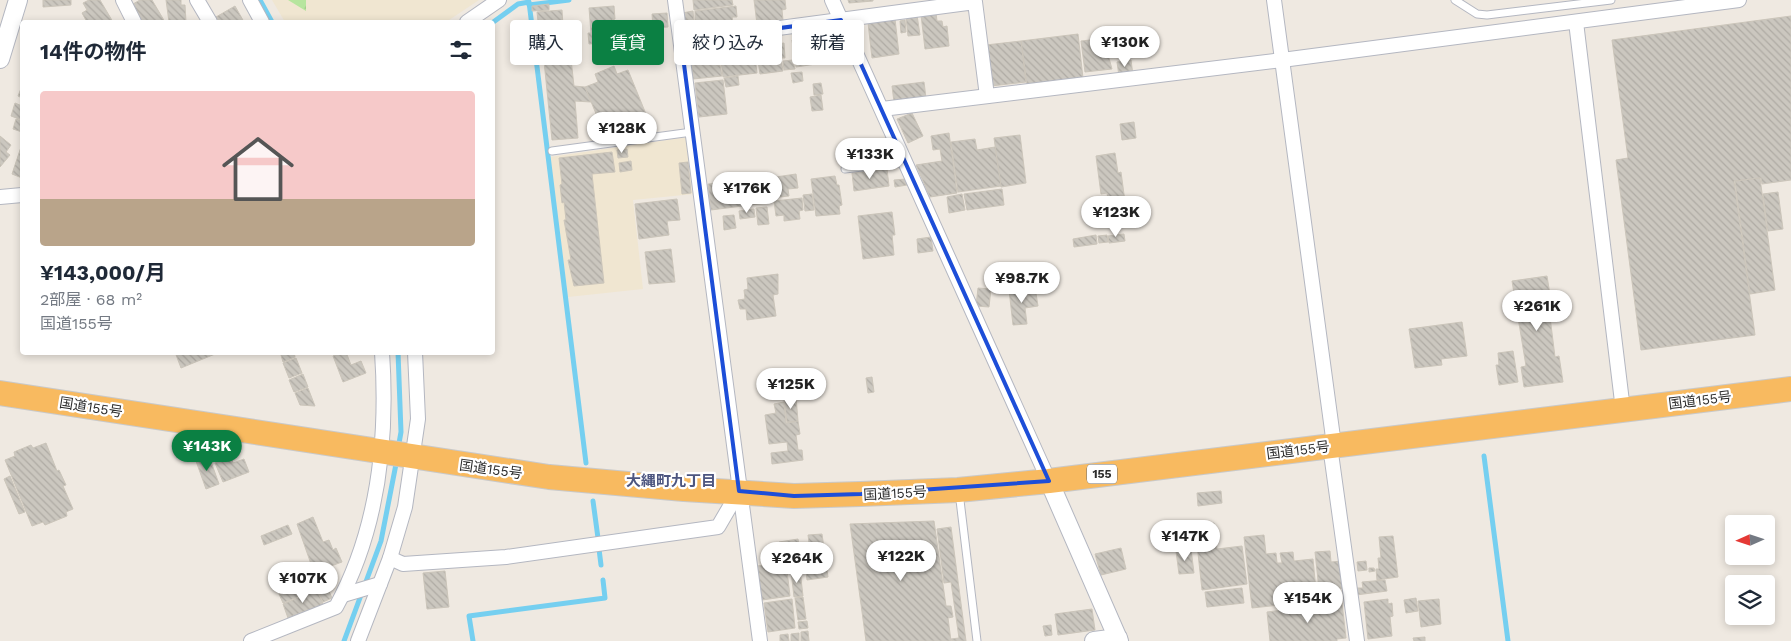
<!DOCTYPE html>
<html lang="ja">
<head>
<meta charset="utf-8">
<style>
	body { margin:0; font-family:"Work Sans","Noto Sans JP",sans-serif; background:#f6f6f7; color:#1f2937; height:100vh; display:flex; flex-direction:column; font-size:19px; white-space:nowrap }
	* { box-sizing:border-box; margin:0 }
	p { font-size:16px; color:#747a83 }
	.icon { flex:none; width:28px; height:28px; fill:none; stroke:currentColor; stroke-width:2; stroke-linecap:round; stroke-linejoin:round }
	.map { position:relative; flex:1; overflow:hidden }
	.sheet { position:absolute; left:20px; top:20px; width:475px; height:335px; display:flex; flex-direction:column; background:#fff; border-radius:5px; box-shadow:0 2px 8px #0003 }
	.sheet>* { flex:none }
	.top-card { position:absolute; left:510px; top:20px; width:475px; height:45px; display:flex; gap:10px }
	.needle { width:32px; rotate:267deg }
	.fabs { position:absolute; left:1725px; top:515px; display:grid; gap:10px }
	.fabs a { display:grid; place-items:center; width:50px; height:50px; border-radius:5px; background:#fff; box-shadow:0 2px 8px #0003; font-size:25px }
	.price { position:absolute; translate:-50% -42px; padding:0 11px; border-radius:18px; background:#fff; color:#222; font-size:16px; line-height:32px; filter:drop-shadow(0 1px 2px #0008) }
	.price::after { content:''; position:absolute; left:50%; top:30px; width:15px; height:11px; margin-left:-8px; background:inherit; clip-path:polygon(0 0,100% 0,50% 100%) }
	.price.current { background:#0b8043; color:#fff }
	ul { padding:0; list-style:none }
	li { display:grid; align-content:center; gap:10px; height:265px; padding:0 20px }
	li span { display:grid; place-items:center; height:155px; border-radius:5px; color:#555 }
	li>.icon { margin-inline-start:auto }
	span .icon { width:90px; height:90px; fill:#fffc; stroke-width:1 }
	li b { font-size:21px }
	h2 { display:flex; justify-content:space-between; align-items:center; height:60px; padding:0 20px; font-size:21px }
	.tag { padding:0 18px; border-radius:5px; background:#fff; box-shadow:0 2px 8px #0003; font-size:18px; line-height:45px }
	.tag.current { background:#0b8043; color:#fff }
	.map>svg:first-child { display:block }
</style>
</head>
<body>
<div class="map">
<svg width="1791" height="641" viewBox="0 0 1791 641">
	<defs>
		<pattern id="forest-firs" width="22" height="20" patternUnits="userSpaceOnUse" patternTransform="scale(1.25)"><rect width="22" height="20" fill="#b6e59e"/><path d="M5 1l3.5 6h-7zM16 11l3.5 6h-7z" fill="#9dc588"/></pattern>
		<pattern id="building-back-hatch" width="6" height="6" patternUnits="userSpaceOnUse" patternTransform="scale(1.25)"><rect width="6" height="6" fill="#cbc7bf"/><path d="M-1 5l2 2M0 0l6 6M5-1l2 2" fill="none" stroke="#afaba4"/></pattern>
	</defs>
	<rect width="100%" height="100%" fill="#efe9e1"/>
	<g fill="#f0e6d1">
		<polygon points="272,0 479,0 446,22 285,22"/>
		<polygon points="688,137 694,194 633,200 643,289 568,297 550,157"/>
	</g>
	<polygon fill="url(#forest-firs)" points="288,0 306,0 306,11"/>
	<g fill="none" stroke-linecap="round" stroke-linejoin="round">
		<g stroke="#75cff0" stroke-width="5">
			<polyline points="260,0 272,22"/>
			<polyline points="529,5 569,0"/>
			<polyline points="492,23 518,4 529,2 586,463"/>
			<polyline points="398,352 401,432 398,449"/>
			<polyline points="1484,456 1508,641"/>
			<polyline points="593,501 598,538"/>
			<polyline points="599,549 601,565"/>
			<polyline points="344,641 381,541 397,459"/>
			<polyline points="473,641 469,616 605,598 603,580"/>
		</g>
	</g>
	<g fill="url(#building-back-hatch)" stroke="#cbc5ba">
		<polygon points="43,0 71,0 71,5 43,7"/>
		<polygon points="89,0 100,0 113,22 87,22 82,13 87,10 83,3"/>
		<polygon points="140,0 152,0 165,22 143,22 133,4"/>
		<polygon points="166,0 181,0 181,5 185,5 186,22 169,22"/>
		<polygon points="693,0 732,0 733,5 694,10"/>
		<polygon points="754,0 785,0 786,9 782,10 783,20 757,24"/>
		<polygon points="848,0 873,0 873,1 849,3"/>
		<polygon points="549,4 549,10 532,11 532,6"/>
		<polygon points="235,6 244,22 220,22 216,17"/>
		<polygon points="614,6 615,19 612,20 614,42 589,44 588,33 591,33 589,8"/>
		<polygon points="736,6 737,17 732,17 734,28 695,32 695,11"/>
		<polygon points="562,10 563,26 560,26 562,48 541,49 537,12"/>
		<polygon points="693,11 694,22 683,24 682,13"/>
		<polygon points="667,13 668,27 653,28 652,14"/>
		<polygon points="936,13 937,21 942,21 943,27 947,26 949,46 925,49 921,15"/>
		<polygon points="917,15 920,35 908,36 906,17"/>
		<polygon points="1791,16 1791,180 1762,184 1761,178 1734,181 1755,335 1641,350 1616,160 1628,158 1612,40"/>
		<polygon points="895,19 899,54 872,58 868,23"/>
		<polygon points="905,20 906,32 901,33 900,21"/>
		<polygon points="1078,34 1083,78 1027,85 1021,41"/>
		<polygon points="830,35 832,53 828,53 829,62 796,67 792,40"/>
		<polygon points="1109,38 1110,50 1107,51 1112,69 1085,72 1081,41"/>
		<polygon points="1021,41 1026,82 991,86 986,45"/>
		<polygon points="656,43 657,50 643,52 643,44"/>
		<polygon points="784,43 785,58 781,58 783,71 760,74 756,47"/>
		<polygon points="640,45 641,51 630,52 630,46"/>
		<polygon points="714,45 717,65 720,65 722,76 693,79 690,51 698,50 698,47"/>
		<polygon points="754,48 757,73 723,77 720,53"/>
		<polygon points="564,53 565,57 542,60 542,55"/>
		<polygon points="571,59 574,86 585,87 591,102 575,101 578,138 552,140 544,61"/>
		<polygon points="793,60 795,69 784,70 783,61"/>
		<polygon points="1131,60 1133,75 1119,76 1117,62"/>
		<polygon points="614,66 617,74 628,70 648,119 605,137 604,132 595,136 591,125 599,121 585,87 598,82 595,74"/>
		<polygon points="802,72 803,81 793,83 791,73"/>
		<polygon points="738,76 739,85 726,87 724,78"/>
		<polygon points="723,80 727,114 699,117 695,83"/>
		<polygon points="924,82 926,98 894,102 892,86"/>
		<polygon points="821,83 823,94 814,95 813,84"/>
		<polygon points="22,86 22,98 18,96"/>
		<polygon points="821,95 823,110 812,111 810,97"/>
		<polygon points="15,103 22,106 22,120 11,116"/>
		<polygon points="912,113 923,136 908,143 897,119"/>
		<polygon points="16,119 22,121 22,132 13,129"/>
		<polygon points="1134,122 1136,138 1122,140 1120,124"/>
		<polygon points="949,133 957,193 930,197 916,165 942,161 940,149 933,150 931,136"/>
		<polygon points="1020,135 1026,183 1001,187 994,138"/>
		<polygon points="0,136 11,145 6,152 10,155 0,167"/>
		<polygon points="975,139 977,150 995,147 1001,186 958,192 951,142"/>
		<polygon points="21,147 22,147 22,178 12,174"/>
		<polygon points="627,149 628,157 618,158 617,150"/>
		<polygon points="612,152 615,172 592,174 604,283 574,286 568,260 571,260 564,220 566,220 564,202 562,203 560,185 562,184 559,158"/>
		<polygon points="1115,153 1118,173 1121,172 1126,209 1110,212 1107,193 1101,194 1096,156"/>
		<polygon points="631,161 632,170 620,172 619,163"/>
		<polygon points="688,162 691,193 682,194 679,163"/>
		<polygon points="887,169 889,186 854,191 852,173"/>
		<polygon points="796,174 798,188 788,189 789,196 771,198 769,178"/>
		<polygon points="835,176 837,185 839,185 842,205 839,206 840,214 816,216 811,179"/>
		<polygon points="1760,178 1775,290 1750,294 1735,181"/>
		<polygon points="764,179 766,203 711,210 708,184"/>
		<polygon points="906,179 907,185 895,187 894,180"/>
		<polygon points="1002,189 1004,205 967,210 964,194"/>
		<polygon points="1778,192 1783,229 1768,231 1763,194"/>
		<polygon points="812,194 814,210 805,211 803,195"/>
		<polygon points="962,194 965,210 949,213 947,197"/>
		<polygon points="802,198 803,210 799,211 800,219 784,221 784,215 776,216 774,201"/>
		<polygon points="677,199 680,220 667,221 669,235 639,239 635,204"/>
		<polygon points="767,207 769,224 758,225 756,208"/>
		<polygon points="754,209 755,217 740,219 739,211"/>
		<polygon points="892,212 895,235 892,235 894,255 863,259 858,216"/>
		<polygon points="734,215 736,228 724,230 723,216"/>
		<polygon points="1124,234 1125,241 1109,243 1108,236"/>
		<polygon points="1096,235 1097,244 1074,247 1073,239"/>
		<polygon points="1107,235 1108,242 1099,243 1098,236"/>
		<polygon points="931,237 933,251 918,253 917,239"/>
		<polygon points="671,249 675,282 649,284 645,252"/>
		<polygon points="778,274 778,294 773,295 776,316 747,320 746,309 740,309 738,300 745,299 744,290 748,289 747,278"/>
		<polygon points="1547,276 1551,301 1548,301 1555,357 1559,356 1563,382 1524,387 1521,367 1526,366 1512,281"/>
		<polygon points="1035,287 1038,306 1025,308 1027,324 1013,325 1009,290"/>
		<polygon points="978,288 991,289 989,307 976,306"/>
		<polygon points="1462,322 1467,356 1441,359 1442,365 1415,368 1409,329"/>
		<polygon points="1513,351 1518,382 1499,385 1496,365 1499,365 1498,353"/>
		<polygon points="175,352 214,352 215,354 181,368"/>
		<polygon points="288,352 294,352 295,357 283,362 281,355"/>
		<polygon points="342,352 346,352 351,365 361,361 366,373 343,382 333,356"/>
		<polygon points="296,358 302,373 289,378 283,363"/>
		<polygon points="303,374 308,387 294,392 289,380"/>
		<polygon points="872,377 874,392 868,393 866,378"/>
		<polygon points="308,388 315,406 300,405 295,393"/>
		<polygon points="796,397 798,421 787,422 784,399"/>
		<polygon points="784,402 786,423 798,421 800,434 796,435 798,450 802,450 803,460 772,464 771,453 788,451 787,442 769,444 765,415 776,413 774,404"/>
		<polygon points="46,443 57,471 59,470 66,485 63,486 73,509 66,512 67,516 45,525 43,522 32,526 5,460 15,456 14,452 31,445 33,448"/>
		<polygon points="209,456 219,484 206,489 196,461"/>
		<polygon points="231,457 233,463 244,459 249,472 223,482 215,463"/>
		<polygon points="10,476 25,512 19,514 4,479"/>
		<polygon points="1221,491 1222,503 1198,506 1197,493"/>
		<polygon points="313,517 323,542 329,540 333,550 336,548 342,562 331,566 336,577 318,584 297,524"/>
		<polygon points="934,521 946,606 951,606 953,617 948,618 951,641 866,641 850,524"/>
		<polygon points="1214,523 1217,549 1242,546 1247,584 1202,590 1195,526"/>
		<polygon points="288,525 292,534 264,545 261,536"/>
		<polygon points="951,527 958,581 966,641 952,641 951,639 959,638 951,582 944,583 937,529"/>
		<polygon points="822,534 828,577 807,580 804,551 810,550 808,535"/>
		<polygon points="1264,535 1266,554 1276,553 1277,563 1282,563 1280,553 1293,552 1294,561 1313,559 1317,601 1252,608 1244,537"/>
		<polygon points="1393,536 1398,577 1377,580 1376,569 1379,569 1378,558 1381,558 1379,537"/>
		<polygon points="798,539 800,550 780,552 779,542"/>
		<polygon points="1121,548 1126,569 1101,575 1095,554"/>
		<polygon points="1191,549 1194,573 1179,574 1176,551"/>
		<polygon points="1330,551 1331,562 1342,561 1346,588 1319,589 1315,552"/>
		<polygon points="799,554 800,562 791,563 790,555"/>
		<polygon points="1366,561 1367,570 1358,571 1357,562"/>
		<polygon points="786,562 790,596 762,600 757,566"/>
		<polygon points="1369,568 1374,568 1375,571 1369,572"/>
		<polygon points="800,570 803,596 794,597 791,571"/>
		<polygon points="445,571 449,607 427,609 423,573"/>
		<polygon points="313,580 317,589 283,603 279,594"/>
		<polygon points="331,580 334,587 328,589 332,598 323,602 316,586"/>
		<polygon points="1385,580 1387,591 1356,595 1355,588 1363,588 1362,582"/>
		<polygon points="284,582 287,590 279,593 276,585"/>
		<polygon points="1242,588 1244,603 1207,607 1205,592"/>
		<polygon points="317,590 323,604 288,618 283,604"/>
		<polygon points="803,597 806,619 798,620 795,598"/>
		<polygon points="1416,598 1418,611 1406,613 1404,600"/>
		<polygon points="792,599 795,628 768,632 764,603"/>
		<polygon points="1388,599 1388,604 1392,603 1393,616 1390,617 1392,636 1368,639 1364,602"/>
		<polygon points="1439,599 1441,624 1421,627 1418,601"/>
		<polygon points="1342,603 1346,638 1337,639 1337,641 1270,641 1267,612"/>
		<polygon points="1092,609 1095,630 1058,635 1055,614"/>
		<polygon points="807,621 808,628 799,629 798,622"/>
		<polygon points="1051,625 1052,635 1045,636 1043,626"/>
		<polygon points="808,631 809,641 801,641 801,632"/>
		<polygon points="799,633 799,641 791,641 791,634"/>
		<polygon points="788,634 789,641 780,641 780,635"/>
		<polygon points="1425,637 1425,641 1414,641 1413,638"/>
	</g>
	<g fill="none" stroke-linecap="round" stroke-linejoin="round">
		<defs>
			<g id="service">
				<polyline points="1455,0 1477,14 1487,15 1611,0"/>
				<polyline points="552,151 692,132"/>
				<polyline points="845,169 906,162"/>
				<polyline points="959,492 977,641"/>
			</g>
			<g id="minor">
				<polyline points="123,0 134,22"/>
				<polyline points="197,0 210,22"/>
				<polyline points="250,0 262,22"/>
				<polyline points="675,0 760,641"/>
				<polyline points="832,0 1049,481"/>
				<polyline points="1274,0 1334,445"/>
				<polyline points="467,22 499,0"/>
				<polyline points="1576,22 1623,410"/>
				<polyline points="681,41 975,2 987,96"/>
				<polyline points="882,109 1282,60 1739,0"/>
				<polyline points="0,197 22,195"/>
				<polyline points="1330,446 1357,641"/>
				<polyline points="390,558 403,564 506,557 718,527 739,491"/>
				<polyline points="343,595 380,584"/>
				<path d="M251,641L336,607C378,530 388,439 382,352"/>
				<polyline points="358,641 390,558 405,507 418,419 415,352"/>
			</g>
			<g id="tertiary">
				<polyline points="0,59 18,0"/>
				<polyline points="1049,481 1119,641"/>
				<polyline points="1094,641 1118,638"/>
			</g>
			<polyline id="trunk" points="0,393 549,477 684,489 794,496 861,494 958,490 1049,481 1791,389"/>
		</defs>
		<use href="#service" stroke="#b4b7c1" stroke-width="9"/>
		<use href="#minor" stroke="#b4b7c1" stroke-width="16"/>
		<use href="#tertiary" stroke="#b4b7c1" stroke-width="20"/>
		<use href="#trunk" stroke="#c9c9c9" stroke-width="26"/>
		<use href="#service" stroke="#fff" stroke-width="7"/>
		<use href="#minor" stroke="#fff" stroke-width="14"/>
		<use href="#tertiary" stroke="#fff" stroke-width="18"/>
		<use href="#trunk" stroke="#f8ba60" stroke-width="24"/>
	</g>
	<path fill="none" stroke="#1d4ed8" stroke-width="4" stroke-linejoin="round" d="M841,20L1049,481L861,494L794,496L739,491L681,41Z"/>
	<g text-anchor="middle" stroke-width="4.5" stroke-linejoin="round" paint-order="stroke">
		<rect fill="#fff" stroke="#6d6d6d" stroke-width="1" x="1087" y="464.5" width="30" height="19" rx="4"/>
		<g font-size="12" font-weight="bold" fill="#2e2e2e">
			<text x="1102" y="478">155</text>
		</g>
		<g font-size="14" fill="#2e2e2e" stroke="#fff">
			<text transform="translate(1700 400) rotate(-7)" y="5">国道155号</text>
			<text transform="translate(91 407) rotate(9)" y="5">国道155号</text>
			<text transform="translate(1298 450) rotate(-7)" y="5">国道155号</text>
			<text transform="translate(491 469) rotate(8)" y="5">国道155号</text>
			<text transform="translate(895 493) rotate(-3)" y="5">国道155号</text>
		</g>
		<g font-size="15" font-weight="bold" fill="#4d5680" stroke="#fff">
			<text x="671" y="486">大縄町九丁目</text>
		</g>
	</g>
</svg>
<div class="fabs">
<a><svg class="needle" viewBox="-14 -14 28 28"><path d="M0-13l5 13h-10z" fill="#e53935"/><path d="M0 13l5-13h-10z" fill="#747a83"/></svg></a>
<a><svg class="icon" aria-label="layers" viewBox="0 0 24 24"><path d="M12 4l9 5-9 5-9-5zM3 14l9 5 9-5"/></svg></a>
</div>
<b class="price" style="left:1125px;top:68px">¥130K</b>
<b class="price" style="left:622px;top:154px">¥128K</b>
<b class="price" style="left:870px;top:180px">¥133K</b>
<b class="price" style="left:747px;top:214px">¥176K</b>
<b class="price" style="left:1116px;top:238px">¥123K</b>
<b class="price" style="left:1022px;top:304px">¥98.7K</b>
<b class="price" style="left:1537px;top:332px">¥261K</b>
<b class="price" style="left:791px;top:410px">¥125K</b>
<b class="price current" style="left:207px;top:472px">¥143K</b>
<b class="price" style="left:1185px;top:562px">¥147K</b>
<b class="price" style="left:901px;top:582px">¥122K</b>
<b class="price" style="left:797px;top:584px">¥264K</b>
<b class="price" style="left:303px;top:604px">¥107K</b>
<b class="price" style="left:1308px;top:624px">¥154K</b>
<div class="top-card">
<a class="tag">購入</a>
<a class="tag current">賃貸</a>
<a class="tag">絞り込み</a>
<a class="tag">新着</a>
</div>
<section class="sheet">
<h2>14件の物件<svg class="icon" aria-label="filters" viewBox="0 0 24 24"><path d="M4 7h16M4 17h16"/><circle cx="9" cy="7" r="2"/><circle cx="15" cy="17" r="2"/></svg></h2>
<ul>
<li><span style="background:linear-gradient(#f6c9c9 70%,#b9a48a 0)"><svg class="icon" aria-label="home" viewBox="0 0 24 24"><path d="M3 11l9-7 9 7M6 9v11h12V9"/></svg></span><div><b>¥143,000/月</b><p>2部屋 · 68 m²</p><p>国道155号</p></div></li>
</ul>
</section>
</div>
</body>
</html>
